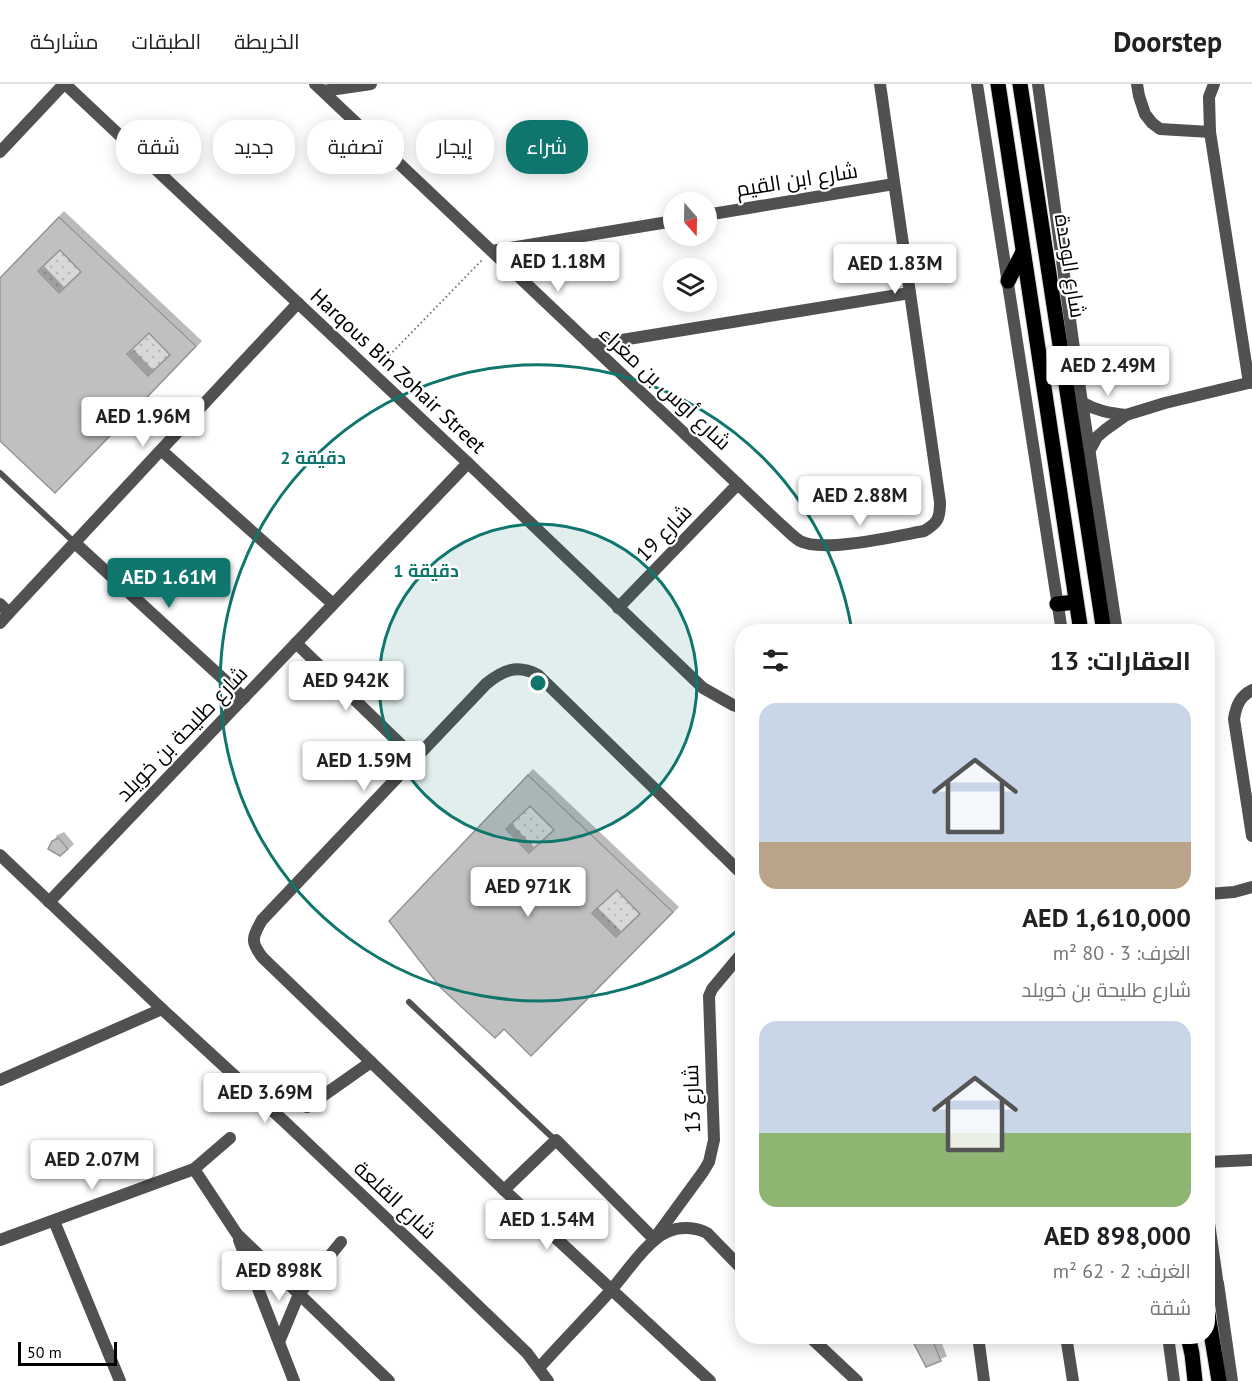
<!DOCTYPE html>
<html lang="ar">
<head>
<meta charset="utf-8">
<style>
	body { margin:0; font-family:"PT Sans",Cairo,sans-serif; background:#f2f2f2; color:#202124; direction:rtl; height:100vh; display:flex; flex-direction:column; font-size:22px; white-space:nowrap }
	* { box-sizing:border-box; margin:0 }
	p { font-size:20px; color:#757577 }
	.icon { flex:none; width:33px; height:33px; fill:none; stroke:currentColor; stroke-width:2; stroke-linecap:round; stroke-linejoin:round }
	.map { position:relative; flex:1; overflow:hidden; direction:ltr }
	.drawer { position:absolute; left:735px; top:540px; width:480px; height:720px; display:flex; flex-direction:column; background:#fff; border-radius:24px; box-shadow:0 3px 15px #0003; direction:rtl }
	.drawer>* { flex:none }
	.top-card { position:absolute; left:18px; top:36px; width:570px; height:54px; direction:rtl; display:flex; gap:12px }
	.needle { width:39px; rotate:160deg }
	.tools { position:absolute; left:663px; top:108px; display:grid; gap:12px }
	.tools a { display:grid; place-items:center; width:54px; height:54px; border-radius:50%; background:#fff; box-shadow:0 3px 15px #0003; font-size:30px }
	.scale { position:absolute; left:18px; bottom:15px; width:99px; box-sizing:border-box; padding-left:6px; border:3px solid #000; border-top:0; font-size:16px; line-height:21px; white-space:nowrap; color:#000; -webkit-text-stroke:4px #fff; paint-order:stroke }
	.price { position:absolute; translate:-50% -51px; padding:0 14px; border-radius:6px; background:#fff; color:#222; font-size:20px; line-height:39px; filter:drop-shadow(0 2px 3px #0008) }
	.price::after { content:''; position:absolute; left:50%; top:36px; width:18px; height:14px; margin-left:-9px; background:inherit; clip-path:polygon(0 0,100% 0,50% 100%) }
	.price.current { background:#0f766e; color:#fff }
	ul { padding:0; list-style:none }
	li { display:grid; align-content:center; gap:12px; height:318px; padding:0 24px }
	li span { display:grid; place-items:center; height:186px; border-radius:18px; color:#555 }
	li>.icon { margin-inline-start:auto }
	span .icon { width:108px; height:108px; fill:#fffc; stroke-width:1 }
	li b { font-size:26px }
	h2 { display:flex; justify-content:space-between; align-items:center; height:72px; padding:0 24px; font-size:26px }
	.tag { padding:0 21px; border-radius:24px; background:#fff; box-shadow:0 3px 15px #0003; font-size:21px; line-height:54px }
	.tag.current { background:#0f766e; color:#fff }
	header { display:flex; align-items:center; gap:36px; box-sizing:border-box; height:84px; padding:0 30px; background:#fff; border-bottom:2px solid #e0e0e0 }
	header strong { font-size:28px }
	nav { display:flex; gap:33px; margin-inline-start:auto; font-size:21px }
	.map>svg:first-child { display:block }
</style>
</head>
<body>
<header>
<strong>Doorstep</strong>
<nav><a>الخريطة</a><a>الطبقات</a><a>مشاركة</a></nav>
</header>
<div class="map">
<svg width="1252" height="1297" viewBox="0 0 1252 1297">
	<defs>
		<pattern id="grass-dots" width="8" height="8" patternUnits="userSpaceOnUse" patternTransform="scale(1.5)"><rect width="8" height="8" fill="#d8d8d8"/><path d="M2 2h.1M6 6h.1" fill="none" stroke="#b8b8b8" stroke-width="1.8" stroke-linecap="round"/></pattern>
		<filter id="shadow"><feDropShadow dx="5" dy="-5" stdDeviation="0" flood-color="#0004"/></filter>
	</defs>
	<rect width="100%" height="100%" fill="#fff"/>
	<g fill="url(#grass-dots)">
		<polygon points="60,166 81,188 59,209 38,187"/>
		<polygon points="149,249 170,271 148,292 127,271"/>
		<polygon points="530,722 553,746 529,769 506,745"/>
		<polygon points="617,806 640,830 616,853 592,829"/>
	</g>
	<g fill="#c0c0c0" stroke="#959595" stroke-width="1.5" fill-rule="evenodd" filter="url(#shadow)">
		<path d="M59,133L196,262L55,409L0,357V194ZM60,166L81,188L59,209L38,187ZM149,249L170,271L148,292L127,270Z"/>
		<path d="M528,691L673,828L531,972L504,945L495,954L440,903L389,837ZM530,722L554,746L529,769L506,745ZM617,806L640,830L616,853L592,829Z"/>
		<polygon points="59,754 68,765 60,772 48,765 52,757"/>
		<polygon points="910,1252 931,1252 941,1277 926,1283"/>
	</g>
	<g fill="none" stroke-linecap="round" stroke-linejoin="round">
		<defs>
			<g id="primary">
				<polyline points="998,0 1081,548"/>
				<polyline points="1020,0 1104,548"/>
				<polyline points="1008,197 1023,168"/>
				<polyline points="1057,520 1076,518"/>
				<polyline points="1208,1230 1219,1297"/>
				<polyline points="1188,1252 1192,1270 1195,1297"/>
			</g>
		</defs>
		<use href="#primary" stroke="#dbdbdb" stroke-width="17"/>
		<polyline stroke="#737373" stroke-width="2" stroke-dasharray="1.5 3" stroke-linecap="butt" points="380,281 483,175"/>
		<g stroke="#515151" stroke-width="6">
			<polyline points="0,389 74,458"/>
			<polyline points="409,918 555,1056"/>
		</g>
		<g stroke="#515151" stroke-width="12">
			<path d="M315,0L779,439C786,445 793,453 800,457C823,469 896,452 924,447C938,439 940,434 940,418L880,0"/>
			<polyline points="977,0 1062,548"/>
			<polyline points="1038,0 1075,272 1117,548"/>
			<polyline points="1137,0 1139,12 1145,30 1152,39 1160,45 1210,48 1249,299"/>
			<polyline points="323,7 371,0"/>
			<polyline points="1210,48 1209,13 1214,0"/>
			<polyline points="0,68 64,0"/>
			<polyline points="706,131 894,100"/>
			<polyline points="492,167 674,137"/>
			<polyline points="591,261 910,209"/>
			<path d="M1083,319C1097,327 1110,329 1126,331"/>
			<polyline points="161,366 333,520"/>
			<polyline points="1090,366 1097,353 1105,346 1126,331 1165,319 1252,298"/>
			<polyline points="75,459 244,614"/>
			<polyline points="0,520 9,529 0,539"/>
			<polyline points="618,524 738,400"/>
			<polyline points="9,529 298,219"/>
			<polyline points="296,559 416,675"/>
			<path d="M1252,606C1240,612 1236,622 1234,635L1252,752"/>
			<path d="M742,790L538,591C517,580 503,586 486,600L262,836C252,853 250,858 263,874L504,1106L556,1056L654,1155L703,1088L709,1078L714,1056L709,912L712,905L742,869"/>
			<polyline points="1208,810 1234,808 1252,803"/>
			<polyline points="49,818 468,379"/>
			<polyline points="0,996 162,925"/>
			<polyline points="307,1023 371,978"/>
			<polyline points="1208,1078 1252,1076"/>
			<polyline points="194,1085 237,1150 389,1297"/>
			<polyline points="504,1106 710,1297"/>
			<polyline points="1208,1132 1217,1195"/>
			<polyline points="54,1137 120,1297"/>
			<polyline points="0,1156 194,1085 230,1054"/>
			<polyline points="239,1156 294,1297"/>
			<polyline points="1208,1184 1218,1199 1232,1297"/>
			<polyline points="809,1252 857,1297"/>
			<polyline points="978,1252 984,1297"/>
			<polyline points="1066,1252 1073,1297"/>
			<polyline points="1168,1252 1174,1297"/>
			<polyline points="279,1258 299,1210 341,1158"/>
			<path d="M539,1284C563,1257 588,1232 612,1205C626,1189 648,1156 667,1148C680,1142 695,1143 707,1149L742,1185"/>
		</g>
		<g stroke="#515151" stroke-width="12">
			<polyline points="65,0 468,379 703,604 733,621 742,624"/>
			<polyline points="0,771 162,925 287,1040 445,1190 527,1269 548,1297"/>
		</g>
		<use href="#primary" stroke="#000" stroke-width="15"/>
	</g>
	<circle cx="538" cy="599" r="159" fill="#0f766e" fill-opacity=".12"/>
	<g fill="none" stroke="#0f766e" stroke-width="3">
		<circle cx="538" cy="599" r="159"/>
		<path d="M742 843A318 318 0 1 1 852 547"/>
	</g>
	<g text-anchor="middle" stroke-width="4.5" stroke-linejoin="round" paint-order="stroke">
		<g font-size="21" fill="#000" stroke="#fff">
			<text transform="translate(797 96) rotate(-9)" y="7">شارع ابن القيم</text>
			<text transform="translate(1070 182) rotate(81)" y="7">شارع الوحدة</text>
			<text transform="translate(398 287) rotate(43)" y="7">Harqous Bin Zohair Street</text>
			<text transform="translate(665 304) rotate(43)" y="7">شارع أوس بن مغراء</text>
			<text transform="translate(664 449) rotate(-46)" y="7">شارع 19</text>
			<text transform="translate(182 650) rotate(-46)" y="7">شارع طليحة بن خويلد</text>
			<text transform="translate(692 1015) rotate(-92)" y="7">شارع 13</text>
			<text transform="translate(395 1116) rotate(43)" y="7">شارع القلعة</text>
		</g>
	</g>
	<circle cx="538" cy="599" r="9" fill="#0f766e" stroke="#fff" stroke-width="3"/>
	<g font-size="18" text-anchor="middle" font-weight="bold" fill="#0f766e" stroke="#fff" stroke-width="4.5" stroke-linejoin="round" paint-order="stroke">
		<text x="313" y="380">2 دقيقة</text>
		<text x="426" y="493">1 دقيقة</text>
	</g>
</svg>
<div class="tools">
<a><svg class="needle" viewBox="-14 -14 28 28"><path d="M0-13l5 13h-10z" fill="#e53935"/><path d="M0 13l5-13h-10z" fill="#757577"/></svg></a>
<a><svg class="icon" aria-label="layers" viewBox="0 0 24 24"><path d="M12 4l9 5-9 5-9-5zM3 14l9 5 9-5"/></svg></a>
</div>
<div class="scale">50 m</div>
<b class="price" style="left:558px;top:209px">AED 1.18M</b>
<b class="price" style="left:895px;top:211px">AED 1.83M</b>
<b class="price" style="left:1108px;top:313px">AED 2.49M</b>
<b class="price" style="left:143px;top:364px">AED 1.96M</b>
<b class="price" style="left:860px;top:443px">AED 2.88M</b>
<b class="price current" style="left:169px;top:525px">AED 1.61M</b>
<b class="price" style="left:346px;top:628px">AED 942K</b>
<b class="price" style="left:364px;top:708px">AED 1.59M</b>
<b class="price" style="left:528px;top:834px">AED 971K</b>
<b class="price" style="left:265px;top:1040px">AED 3.69M</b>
<b class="price" style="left:92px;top:1107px">AED 2.07M</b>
<b class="price" style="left:547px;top:1167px">AED 1.54M</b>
<b class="price" style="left:279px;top:1218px">AED 898K</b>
<div class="top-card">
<a class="tag current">شراء</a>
<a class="tag">إيجار</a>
<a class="tag">تصفية</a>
<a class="tag">جديد</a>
<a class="tag">شقة</a>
</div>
<section class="drawer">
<h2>العقارات: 13<svg class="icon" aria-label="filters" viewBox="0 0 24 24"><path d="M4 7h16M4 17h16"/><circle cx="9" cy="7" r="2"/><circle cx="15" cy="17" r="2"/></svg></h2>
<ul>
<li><span style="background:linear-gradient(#c9d6e8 75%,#b9a48a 0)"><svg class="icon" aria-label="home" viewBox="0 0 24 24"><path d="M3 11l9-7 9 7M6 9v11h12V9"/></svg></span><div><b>AED 1,610,000</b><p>الغرف: 3 · 80 m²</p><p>شارع طليحة بن خويلد</p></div></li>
<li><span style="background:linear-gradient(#c9d6e8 60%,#8fb573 0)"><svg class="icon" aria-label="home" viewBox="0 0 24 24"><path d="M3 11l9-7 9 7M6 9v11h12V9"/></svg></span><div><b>AED 898,000</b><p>الغرف: 2 · 62 m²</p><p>شقة</p></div></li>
</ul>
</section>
</div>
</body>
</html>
